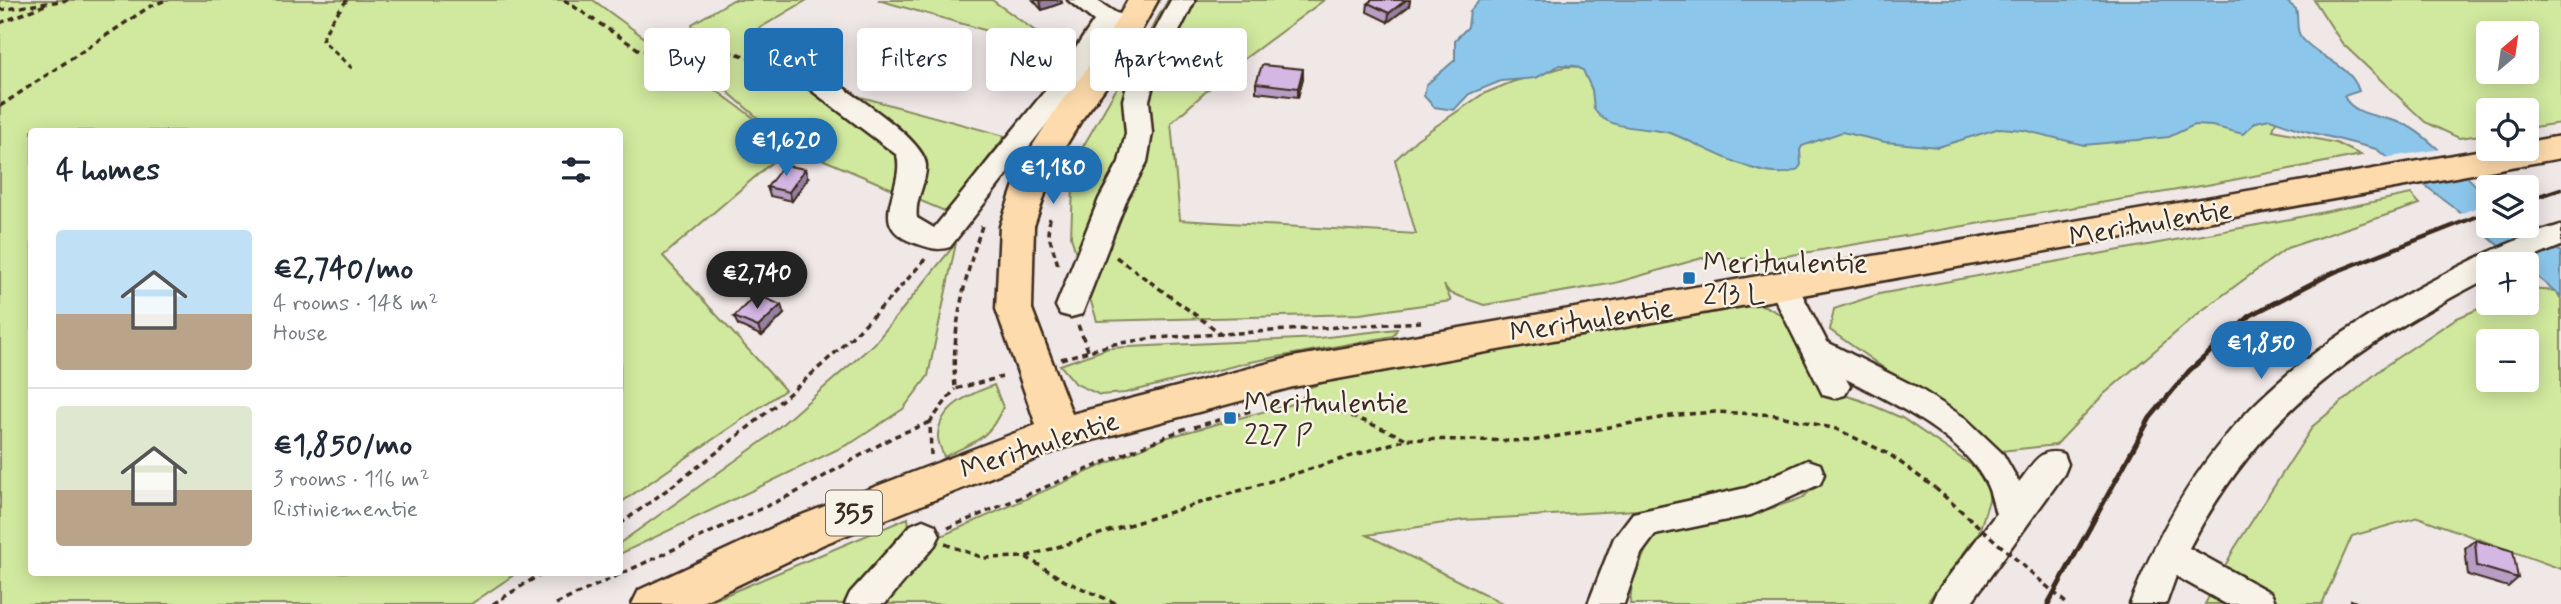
<!DOCTYPE html>
<html lang="en">
<head>
<meta charset="utf-8">
<style>
	body { margin:0; font-family:Mynerve,sans-serif; background:#f6f6f7; color:#1f2937; height:100vh; display:flex; flex-direction:column; font-size:26px; white-space:nowrap }
	* { box-sizing:border-box; margin:0 }
	p { font-size:23px; color:#747a83 }
	.icon { flex:none; width:38px; height:38px; fill:none; stroke:currentColor; stroke-width:2; stroke-linecap:round; stroke-linejoin:round }
	.map { position:relative; flex:1; overflow:hidden }
	.side { position:absolute; left:28px; top:128px; width:595px; height:448px; display:flex; flex-direction:column; background:#fff; border-radius:7px; box-shadow:0 4px 18px #0003 }
	.side>* { flex:none }
	.banner { position:absolute; left:644px; top:28px; width:665px; height:63px; display:flex; gap:14px }
	.needle { width:46px; rotate:29deg }
	.buttons { position:absolute; left:2476px; top:21px; display:grid; gap:14px }
	.buttons a { display:grid; place-items:center; width:63px; height:63px; border-radius:7px; background:#fff; box-shadow:0 4px 18px #0003; font-size:35px }
	.price { position:absolute; translate:-50% -60px; padding:0 16px; border-radius:24px; background:#1f6fb2; color:#fff; font-size:23px; line-height:46px; filter:drop-shadow(0 2px 4px #0008) }
	.price::after { content:''; position:absolute; left:50%; top:42px; width:21px; height:16px; margin-left:-10px; background:inherit; clip-path:polygon(0 0,100% 0,50% 100%) }
	.price.active { background:#222; color:#fff }
	ul { padding:0; list-style:none }
	li { display:flex; align-items:center; gap:21px; height:175px; padding:0 28px }
	li+li { border-top:2px solid #e0e1e3 }
	li span { display:grid; place-items:center; flex:none; width:196px; height:140px; border-radius:7px; color:#555 }
	li>.icon { margin-inline-start:auto }
	span .icon { width:84px; height:84px; fill:#fffc; stroke-width:1 }
	li b { font-size:30px }
	h2 { display:flex; justify-content:space-between; align-items:center; height:84px; padding:0 28px; font-size:30px }
	.pill { padding:0 24px; border-radius:7px; background:#fff; box-shadow:0 4px 18px #0003; font-size:24px; line-height:63px }
	.pill.active { background:#1f6fb2; color:#fff }
	.map>svg:first-child { display:block }
</style>
</head>
<body>
<div class="map">
<svg width="2561" height="604" viewBox="0 0 2561 604">
	<rect width="100%" height="100%" fill="#f0e7e7"/>
	<filter id="ink" filterUnits="userSpaceOnUse"><feTurbulence type="fractalNoise" baseFrequency=".0143" numOctaves="2"/><feDisplacementMap in="SourceGraphic" scale="14" xChannelSelector="R" yChannelSelector="G"/><feConvolveMatrix kernelMatrix="1 2 1 2 8 2 1 2 1" color-interpolation-filters="sRGB"/></filter>
	<g filter="url(#ink)">
		<g fill="#d1e99e" stroke="#868a5e" stroke-width="2" fill-rule="evenodd">
			<polygon points="0,0 593,0 780,137 700,68 692,24 733,0 807,0 748,35 765,71 1005,136 947,212 791,146 663,256 785,390 620,503 620,131 32,131 32,572 518,572 471,604 0,604"/>
			<polygon points="878,0 992,0 1066,53"/>
			<polygon points="1168,0 1324,0 1232,68 1171,123 1180,220 1416,234 1395,160 1417,139 1483,94 1512,82 1564,67 1611,65 1740,136 2279,113 2273,130 2336,143 2361,155 2207,185 1768,259 1702,258 1615,283 1484,305 1450,293 1444,285 1451,301 1360,314 1097,321 1071,237 1074,162"/>
			<path d="M2314,0H2561V123L2527,128V110H2488V134L2459,138L2425,122L2342,43ZM2488,33H2527V72H2488Z"/>
			<polygon points="2411,194 2420,204 2287,248 2200,312 2104,394 2056,445 2001,451 1830,330 1834,309 1879,294 2290,219"/>
			<polygon points="956,243 928,376 903,409 853,442 620,554 620,543 764,440 875,343"/>
			<path d="M2527,289L2556,291L2561,299V569L2418,517L2352,536L2322,604H2205L2234,549L2313,426L2385,366L2455,319L2492,303H2527ZM2488,341H2527V380H2488Z"/>
			<polygon points="1747,303 1765,306 1782,315 1821,388 1860,400 1902,418 1977,469 1989,486 1989,500 1979,532 1926,604 1630,604 1632,583 1651,537 1769,509 1802,498 1819,483 1813,471 1798,464 1745,490 1637,510 1463,520 1367,535 1504,604 704,604 908,518 910,537 923,544 1165,438 1300,402 1308,388 1348,374"/>
			<polygon points="1397,329 1393,336 1250,362 1125,393 1100,395 1076,384 1060,365 1109,348 1319,338"/>
			<path d="M994,385L1003,407C988,441 975,441 944,457C942,451 937,441 938,435C940,405 971,394 994,385Z"/>
		</g>
		<path fill="#8cc7eb" stroke="#6c8899" stroke-width="2" d="M1480,0H2285L2296,9C2299,19 2295,29 2301,37C2317,58 2351,64 2359,91L2344,96C2353,117 2387,116 2406,125C2429,136 2468,179 2488,197V226H2523L2561,252V296L2527,269V264H2520L2451,205L2376,149L2298,129L2270,119L2256,122L2243,134L2212,126L2194,125L2169,137L2084,145L2023,130L2000,128L1938,147L1885,142L1842,132L1802,146L1800,150L1801,165L1798,169C1767,187 1702,144 1670,133C1647,126 1608,132 1594,109L1592,90L1583,70L1575,66L1560,65L1536,78L1501,81L1469,94L1454,110L1434,107L1424,96L1426,85L1455,60V40L1468,27L1470,11Z"/>
		<g fill="#f0e7e7">
			<polygon points="2441,149 2471,177 2418,185 2384,158"/>
			<polygon points="2488,203 2490,226 2477,231 2457,215"/>
		</g>
		<g fill="none" stroke-linecap="round" stroke-linejoin="round">
			<defs>
				<g id="minor">
					<path d="M1068,0H1096L1116,13L1136,18L1139,23L1136,28L1127,30L1114,28L1075,88L950,247C938,251 930,248 918,244C862,227 906,189 897,155L807,87L803,81L807,75L816,73L825,75C848,92 924,138 926,165C927,183 914,199 917,218L934,228L1057,76L1094,21Z"/>
					<polygon points="1171,0 1195,0 1155,79 1149,100 1152,133 1147,162 1127,199 1082,314 1071,317 1060,314 1056,306 1099,199 1119,162 1126,133 1123,100 1129,79"/>
					<path d="M2561,225V246L2517,264H2488V278C2355,347 2261,411 2189,548L2271,593L2276,604H2226L2176,576L2166,604H2130C2191,448 2275,365 2420,287C2465,263 2512,239 2561,225Z"/>
					<path d="M1784,276L1794,279L1827,342L1920,389L1965,418L2003,454L2019,482C2033,465 2039,446 2064,454L2068,464L2064,474L1970,604H1931L1936,593L1996,514C1993,504 1991,492 1986,483C1964,438 1889,400 1846,379L1850,386L1845,395L1834,398L1823,395L1769,287L1774,279Z"/>
					<polygon points="1808,460 1820,464 1824,474 1820,484 1751,515 1655,535 1641,554 1624,604 1588,604 1614,538 1633,513 1746,488"/>
					<polygon points="923,520 935,525 940,535 935,545 885,604 845,604 850,593 911,525"/>
				</g>
				<polygon id="major" points="1128,0 1158,0 1123,64 1082,119 1056,162 1034,226 1032,309 1072,414 1293,357 2488,149 2527,149 2527,142 2561,136 2561,158 1293,387 1066,447 824,544 698,604 632,604 639,590 794,518 1036,425 996,309 1000,226 1022,162 1058,106 1094,60"/>
			</defs>
			<use href="#minor" stroke="#3b2a1e" stroke-width="5"/>
			<use href="#major" stroke="#3b2a1e" stroke-width="5"/>
			<g stroke="#3b2a1e" stroke-width="3.5" stroke-dasharray="6 4.5" stroke-linecap="butt">
				<polyline points="347,0 331,21 322,40 352,68"/>
				<polyline points="564,0 641,51 735,53 795,72"/>
				<polyline points="0,10 68,0"/>
				<polyline points="0,23 47,4"/>
				<polyline points="0,106 149,7 166,0"/>
				<polyline points="1050,218 1048,233 1059,268"/>
				<path d="M982,226C964,280 951,332 955,389L1002,377"/>
				<polyline points="1116,257 1223,335"/>
				<polyline points="1078,325 1088,350"/>
				<polyline points="1061,359 1114,344 1154,338 1421,322"/>
				<polyline points="1302,398 1313,400 1405,438"/>
				<polyline points="1194,427 1251,411"/>
				<polyline points="931,455 930,422 955,389"/>
				<path d="M620,524C731,444 837,363 926,258"/>
				<polyline points="948,528 1186,428"/>
				<polyline points="945,544 984,558 1025,557 1407,439 1531,441 1677,415 1715,412 1776,415 1836,429 1889,454 1935,488"/>
				<polyline points="1026,557 1065,581 1118,604"/>
				<polyline points="493,604 544,572"/>
				<polyline points="556,604 793,494 893,437 930,422"/>
			</g>
			<use href="#minor" fill="#f7f3e8" fill-rule="evenodd"/>
			<use href="#major" fill="#fedbac" fill-rule="evenodd"/>
			<g stroke="#3b2a1e" stroke-width="4.5">
				<polyline points="2527,200 2561,189"/>
				<polyline points="2330,274 2488,212"/>
			</g>
			<polyline stroke="#3b2a1e" stroke-width="5" points="2048,604 2150,418 2189,371 2251,315 2334,272"/>
			<polyline stroke="#3b2a1e" stroke-width="3.5" stroke-dasharray="6 4.5" stroke-linecap="butt" points="1935,488 2067,604"/>
		</g>
		<g fill="#b79dc4" stroke="#3b2a1e" stroke-width="2">
			<polygon points="1033,0 1061,0 1062,3 1042,10"/>
			<polygon points="1372,0 1410,0 1409,6 1388,22 1367,12 1368,3"/>
			<polygon points="963,54 955,70 933,68 931,59"/>
			<polygon points="1303,78 1298,97 1256,92 1256,83"/>
			<polygon points="808,178 792,201 770,196 767,187"/>
			<polygon points="784,314 762,336 738,325 734,317"/>
			<polygon points="2475,540 2518,578 2508,587 2468,575 2465,548"/>
		</g>
		<g fill="#9580a0" stroke="#3b2a1e" stroke-width="2">
			<polygon points="1040,0 1061,0 1062,3 1042,10"/>
			<polygon points="1406,0 1410,0 1409,6 1388,22 1389,13"/>
			<polygon points="962,45 963,54 955,70 953,61"/>
			<polygon points="1303,69 1303,78 1298,97 1298,88"/>
			<polygon points="805,169 808,178 792,201 789,192"/>
			<polygon points="781,305 784,314 762,336 758,327"/>
		</g>
		<g fill="#d5b7e4" stroke="#3b2a1e" stroke-width="2">
			<polygon points="1372,0 1406,0 1389,13 1368,3"/>
			<polygon points="940,42 962,45 953,61 931,59"/>
			<polygon points="1262,65 1303,69 1298,88 1256,83"/>
			<polygon points="784,165 805,169 789,192 767,187"/>
			<polygon points="756,294 781,305 758,327 734,317"/>
			<polygon points="2475,540 2513,551 2518,578 2477,566"/>
			<polygon points="2351,600 2361,604 2351,604"/>
		</g>
	</g>
	<g fill="#1f6fb2" stroke="#f7f3e8" stroke-width="2.5">
		<rect x="1682" y="271" width="14" height="14" rx="3.5"/>
		<rect x="1223" y="411" width="14" height="14" rx="3.5"/>
	</g>
	<g text-anchor="middle" stroke-width="5" stroke-linejoin="round" paint-order="stroke">
		<rect fill="#f7f3e8" stroke="#73665b" stroke-width="2" x="826" y="490.5" width="56" height="45" rx="5"/>
		<g font-size="26" font-weight="bold" fill="#3b2a1e">
			<text x="854" y="522">355</text>
		</g>
		<g font-size="28" fill="#3b2a1e" stroke="#f7f3e8">
			<text transform="translate(2150 222) rotate(-10)" y="10">Merituulentie</text>
			<text transform="translate(1591 319) rotate(-9)" y="10">Merituulentie</text>
			<text transform="translate(1039 444) rotate(-18)" y="10">Merituulentie</text>
		</g>
		<g font-size="28" fill="#3b2a1e" stroke="#f7f3e8" text-anchor="start">
			<text x="1703" y="272">Merituulentie<tspan x="1703" dy="32">213 L</tspan></text>
			<text x="1244" y="412">Merituulentie<tspan x="1244" dy="32">227 P</tspan></text>
		</g>
	</g>
</svg>
<div class="buttons">
<a><svg class="needle" viewBox="-14 -14 28 28"><path d="M0-13l5 13h-10z" fill="#e53935"/><path d="M0 13l5-13h-10z" fill="#747a83"/></svg></a>
<a><svg class="icon" aria-label="locate" viewBox="0 0 24 24"><circle cx="12" cy="12" r="6"/><path d="M12 2v4M12 18v4M2 12h4M18 12h4"/></svg></a>
<a><svg class="icon" aria-label="layers" viewBox="0 0 24 24"><path d="M12 4l9 5-9 5-9-5zM3 14l9 5 9-5"/></svg></a>
<a>+</a>
<a>−</a>
</div>
<b class="price" style="left:786px;top:178px">€1,620</b>
<b class="price" style="left:1053px;top:206px">€1,180</b>
<b class="price active" style="left:757px;top:311px">€2,740</b>
<b class="price" style="left:2261px;top:381px">€1,850</b>
<div class="banner">
<a class="pill">Buy</a>
<a class="pill active">Rent</a>
<a class="pill">Filters</a>
<a class="pill">New</a>
<a class="pill">Apartment</a>
</div>
<section class="side">
<h2>4 homes<svg class="icon" aria-label="filters" viewBox="0 0 24 24"><path d="M4 7h16M4 17h16"/><circle cx="9" cy="7" r="2"/><circle cx="15" cy="17" r="2"/></svg></h2>
<ul>
<li><span style="background:linear-gradient(#bfe0f5 60%,#b9a48a 0)"><svg class="icon" aria-label="home" viewBox="0 0 24 24"><path d="M3 11l9-7 9 7M6 9v11h12V9"/></svg></span><div><b>€2,740/mo</b><p>4 rooms · 148 m²</p><p>House</p></div></li>
<li><span style="background:linear-gradient(#dfe7d0 60%,#b9a48a 0)"><svg class="icon" aria-label="home" viewBox="0 0 24 24"><path d="M3 11l9-7 9 7M6 9v11h12V9"/></svg></span><div><b>€1,850/mo</b><p>3 rooms · 116 m²</p><p>Ristiniementie</p></div></li>
</ul>
</section>
</div>
</body>
</html>
